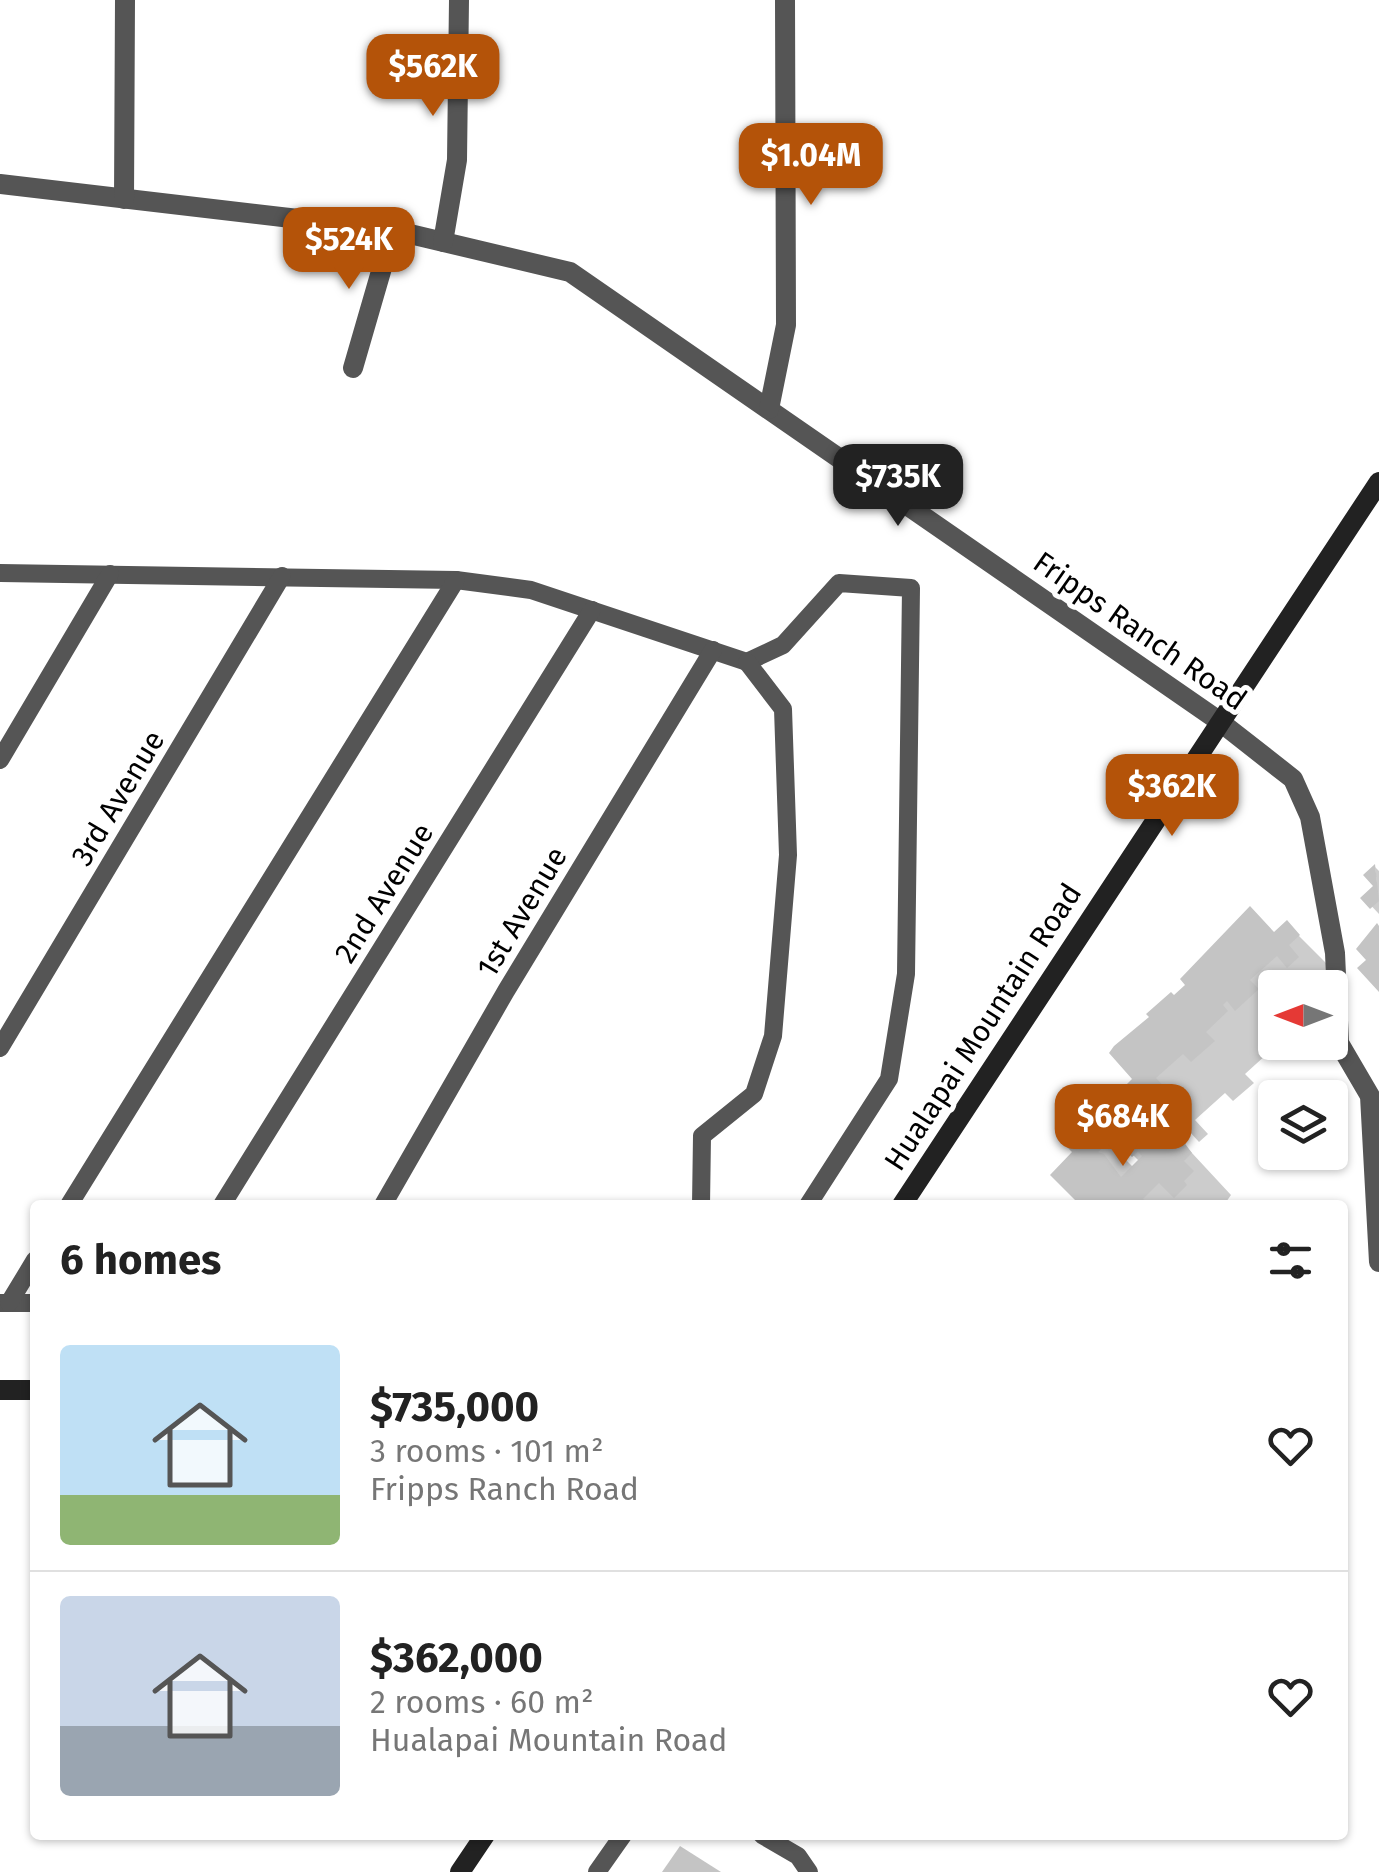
<!DOCTYPE html>
<html lang="en">
<head>
<meta charset="utf-8">
<style>
	body { margin:0; font-family:"Fira Sans",sans-serif; background:#f6f6f6; color:#222; height:100vh; display:flex; flex-direction:column; font-size:38px; white-space:nowrap }
	* { box-sizing:border-box; margin:0 }
	p { font-size:32px; color:#767676 }
	.icon { flex:none; width:55px; height:55px; fill:none; stroke:currentColor; stroke-width:2; stroke-linecap:round; stroke-linejoin:round }
	.map { position:relative; flex:1; overflow:hidden }
	.sheet { position:absolute; left:30px; top:1200px; width:1318px; height:640px; display:flex; flex-direction:column; background:#fff; border-radius:10px; box-shadow:0 2px 8px #0004 }
	.sheet>* { flex:none }
	.needle { width:65px; rotate:270deg }
	.buttons { position:absolute; left:1258px; top:970px; display:grid; gap:20px }
	.buttons a { display:grid; place-items:center; width:90px; height:90px; border-radius:10px; background:#fff; box-shadow:0 2px 8px #0004; font-size:50px }
	.price { position:absolute; translate:-50% -85px; padding:0 22px; border-radius:20px; background:#b45309; color:#fff; font-size:32px; line-height:65px; filter:drop-shadow(0 2px 5px #0008) }
	.price::after { content:''; position:absolute; left:50%; top:60px; width:30px; height:22px; margin-left:-15px; background:inherit; clip-path:polygon(0 0,100% 0,50% 100%) }
	.price.current { background:#222; color:#fff }
	ul { padding:0; list-style:none }
	li { display:flex; align-items:center; gap:30px; height:250px; padding:0 30px }
	li+li { border-top:2px solid #e0e0e0 }
	li span { display:grid; place-items:center; flex:none; width:280px; height:200px; border-radius:10px; color:#555 }
	li>.icon { margin-inline-start:auto }
	span .icon { width:120px; height:120px; fill:#fffc; stroke-width:1 }
	li b { font-size:42px }
	h2 { display:flex; justify-content:space-between; align-items:center; height:120px; padding:0 30px; font-size:42px }
	.map>svg:first-child { display:block }
</style>
</head>
<body>
<div class="map">
<svg width="1379" height="1872" viewBox="0 0 1379 1872">
	<rect width="100%" height="100%" fill="#fff"/>
	<g fill="#0003">
		<polygon points="1375,867 1379,871 1379,914 1364,898 1377,886"/>
		<polygon points="1287,924 1327,964 1328,988 1275,988 1275,1042 1286,1042 1278,1050 1269,1041 1261,1047 1267,1054 1245,1074 1254,1083 1233,1101 1225,1093 1195,1120 1208,1134 1199,1142 1189,1131 1179,1139 1231,1195 1224,1205 1083,1205 1085,1143 1097,1131 1134,1168 1140,1162 1124,1146 1161,1142 1171,1132 1127,1087 1135,1079 1174,998"/>
	</g>
	<g fill="#c4c4c4">
		<polygon points="1375,864 1379,901 1370,909 1360,898 1373,886 1363,875"/>
		<polygon points="1250,906 1274,932 1287,920 1300,935 1289,945 1299,957 1287,968 1277,956 1250,980 1259,989 1235,1011 1227,1001 1223,1005 1228,1011 1206,1032 1215,1041 1191,1062 1183,1054 1156,1078 1169,1092 1157,1103 1147,1091 1136,1101 1124,1087 1132,1079 1109,1053 1114,1046 1149,1017 1146,1014 1171,992 1174,995 1185,985 1180,979"/>
		<polygon points="1377,923 1379,926 1379,992 1357,968 1366,960 1356,949"/>
		<polygon points="1097,1128 1110,1140 1098,1152 1104,1154 1121,1177 1142,1156 1138,1152 1132,1157 1121,1146 1134,1132 1140,1139 1151,1128 1161,1138 1170,1130 1177,1133 1192,1153 1184,1161 1194,1171 1184,1181 1187,1185 1174,1198 1159,1183 1143,1199 1154,1205 1080,1205 1050,1175 1072,1152 1062,1142 1075,1129 1085,1140"/>
		<polygon points="680,1846 721,1872 662,1872"/>
	</g>
	<g fill="none" stroke-linecap="round" stroke-linejoin="round">
		<g stroke="#555" stroke-width="18">
			<polyline points="0,573 456,580 531,590 747,662 783,645 839,583 911,588 906,974 889,1079 808,1205"/>
			<polyline points="0,760 110,574"/>
			<polyline points="0,1048 282,576"/>
			<polyline points="69,1205 456,580"/>
			<polyline points="222,1205 592,610"/>
			<polyline points="383,1205 506,991 713,650"/>
			<polyline points="701,1205 702,1136 754,1094 773,1036 788,855 783,709 747,662"/>
			<polyline points="1,1303 35,1303"/>
			<polyline points="9,1303 35,1260"/>
			<polyline points="762,1835 798,1856 809,1872"/>
			<polyline points="597,1872 623,1835"/>
		</g>
		<g stroke="#555" stroke-width="20">
			<polyline points="0,184 393,230 570,272 1219,721 1293,779 1310,817 1335,953 1339,1043 1370,1096 1379,1262"/>
			<polyline points="124,199 125,0"/>
			<polyline points="443,242 457,160 459,0"/>
			<polyline points="353,368 393,230"/>
			<polyline points="769,409 786,325 785,0"/>
		</g>
		<g stroke="#222" stroke-width="20">
			<polyline points="902,1205 1379,482"/>
			<polyline points="0,1390 35,1390"/>
			<polyline points="460,1872 485,1835"/>
		</g>
	</g>
	<g text-anchor="middle" stroke-width="10" stroke-linejoin="round" paint-order="stroke">
		<g font-size="30" fill="#000" stroke="#fff">
			<text transform="translate(1140 631) rotate(35)" y="10">Fripps Ranch Road</text>
			<text transform="translate(118 798) rotate(-59)" y="10">3rd Avenue</text>
			<text transform="translate(384 893) rotate(-58)" y="10">2nd Avenue</text>
			<text transform="translate(522 912) rotate(-59)" y="10">1st Avenue</text>
			<text transform="translate(983 1027) rotate(-57)" y="10">Hualapai Mountain Road</text>
		</g>
	</g>
</svg>
<div class="buttons">
<a><svg class="needle" viewBox="-14 -14 28 28"><path d="M0-13l5 13h-10z" fill="#e53935"/><path d="M0 13l5-13h-10z" fill="#767676"/></svg></a>
<a><svg class="icon" aria-label="layers" viewBox="0 0 24 24"><path d="M12 4l9 5-9 5-9-5zM3 14l9 5 9-5"/></svg></a>
</div>
<b class="price" style="left:433px;top:119px">$562K</b>
<b class="price" style="left:811px;top:208px">$1.04M</b>
<b class="price" style="left:349px;top:292px">$524K</b>
<b class="price current" style="left:898px;top:529px">$735K</b>
<b class="price" style="left:1172px;top:839px">$362K</b>
<b class="price" style="left:1123px;top:1169px">$684K</b>
<section class="sheet">
<h2>6 homes<svg class="icon" aria-label="filters" viewBox="0 0 24 24"><path d="M4 7h16M4 17h16"/><circle cx="9" cy="7" r="2"/><circle cx="15" cy="17" r="2"/></svg></h2>
<ul>
<li><span style="background:linear-gradient(#bfe0f5 75%,#8fb573 0)"><svg class="icon" aria-label="home" viewBox="0 0 24 24"><path d="M3 11l9-7 9 7M6 9v11h12V9"/></svg></span><div><b>$735,000</b><p>3 rooms · 101 m²</p><p>Fripps Ranch Road</p></div><svg class="icon" aria-label="heart" viewBox="0 0 24 24"><path d="M12 20l-8-8c-3-5 5-10 8-4 3-6 11-1 8 4z"/></svg></li>
<li><span style="background:linear-gradient(#c9d6e8 65%,#9aa5b1 0)"><svg class="icon" aria-label="home" viewBox="0 0 24 24"><path d="M3 11l9-7 9 7M6 9v11h12V9"/></svg></span><div><b>$362,000</b><p>2 rooms · 60 m²</p><p>Hualapai Mountain Road</p></div><svg class="icon" aria-label="heart" viewBox="0 0 24 24"><path d="M12 20l-8-8c-3-5 5-10 8-4 3-6 11-1 8 4z"/></svg></li>
</ul>
</section>
</div>
</body>
</html>
